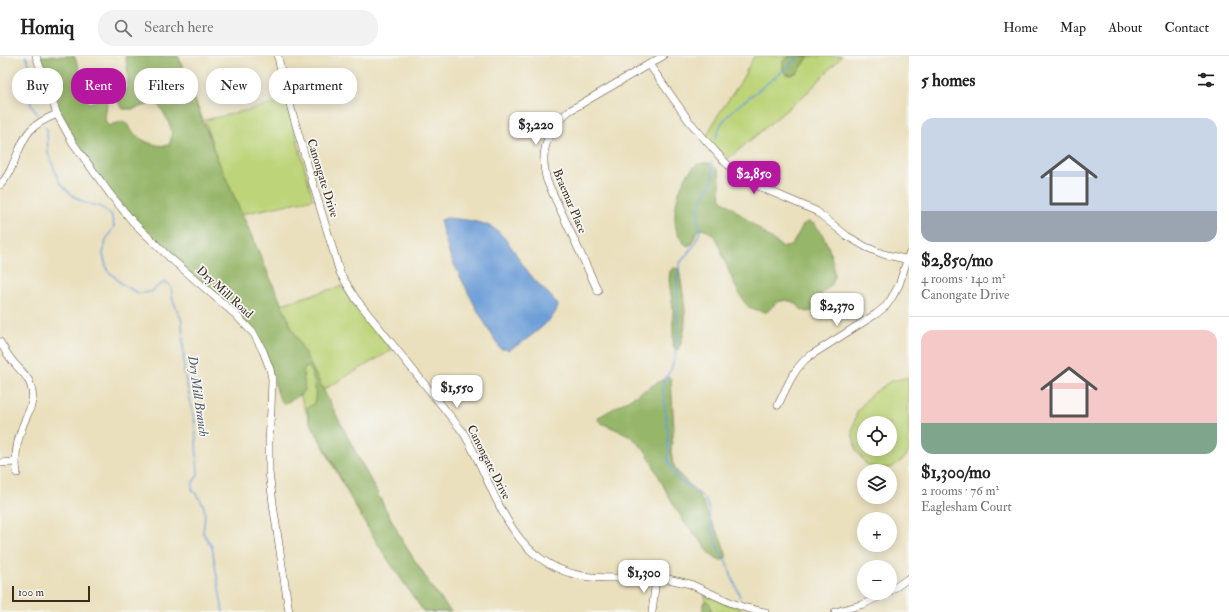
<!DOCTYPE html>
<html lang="en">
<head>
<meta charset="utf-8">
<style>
	body { margin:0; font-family:"IM FELL Double Pica",serif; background:#f2f2f2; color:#222; height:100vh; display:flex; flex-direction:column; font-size:15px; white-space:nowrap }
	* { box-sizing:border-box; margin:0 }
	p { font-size:13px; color:#767676 }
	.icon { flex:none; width:22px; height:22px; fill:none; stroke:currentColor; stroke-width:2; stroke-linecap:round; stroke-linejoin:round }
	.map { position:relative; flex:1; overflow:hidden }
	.side { display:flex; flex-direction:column; background:#fff; width:320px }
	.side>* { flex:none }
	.guide { position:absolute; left:12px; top:12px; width:380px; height:36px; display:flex; gap:8px }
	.fabs { position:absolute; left:857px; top:360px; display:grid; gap:8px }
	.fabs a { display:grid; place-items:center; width:40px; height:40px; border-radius:50%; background:#fff; box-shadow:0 2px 10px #0003; font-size:20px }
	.scale { position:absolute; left:12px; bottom:10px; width:78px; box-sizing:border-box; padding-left:4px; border:2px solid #3b2a1e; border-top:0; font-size:11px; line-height:14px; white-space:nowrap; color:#3b2a1e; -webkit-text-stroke:3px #f6f6f2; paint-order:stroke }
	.price { position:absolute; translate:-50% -34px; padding:0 9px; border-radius:8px; background:#fff; color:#222; font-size:13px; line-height:26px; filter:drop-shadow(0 1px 2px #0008) }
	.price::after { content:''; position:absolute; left:50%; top:24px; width:12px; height:9px; margin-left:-6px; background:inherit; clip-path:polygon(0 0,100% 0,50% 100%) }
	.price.active { background:#b5179e; color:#fff }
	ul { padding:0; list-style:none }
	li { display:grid; align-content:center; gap:8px; height:212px; padding:0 12px }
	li+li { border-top:1px solid #e0e0e0 }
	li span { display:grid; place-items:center; height:124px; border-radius:12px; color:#555 }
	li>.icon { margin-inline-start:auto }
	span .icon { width:72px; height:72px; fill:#fffc; stroke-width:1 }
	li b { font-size:17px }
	h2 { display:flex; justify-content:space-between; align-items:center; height:48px; padding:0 12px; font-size:17px }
	.tag { padding:0 14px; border-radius:16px; background:#fff; box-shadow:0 2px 10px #0003; font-size:14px; line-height:36px }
	.tag.active { background:#b5179e; color:#fff }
	header { display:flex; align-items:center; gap:24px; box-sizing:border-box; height:56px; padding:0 20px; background:#fff; border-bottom:1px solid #e0e0e0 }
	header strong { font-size:19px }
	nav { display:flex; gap:22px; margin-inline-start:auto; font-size:14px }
	.search { width:280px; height:36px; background:#f2f2f2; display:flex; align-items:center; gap:10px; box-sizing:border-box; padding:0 14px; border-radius:16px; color:#767676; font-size:15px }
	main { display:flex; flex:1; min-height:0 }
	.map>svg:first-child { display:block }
</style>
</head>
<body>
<header>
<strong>Homiq</strong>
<div class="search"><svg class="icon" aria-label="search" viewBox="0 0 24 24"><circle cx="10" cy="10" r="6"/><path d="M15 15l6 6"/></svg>Search here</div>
<nav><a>Home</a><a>Map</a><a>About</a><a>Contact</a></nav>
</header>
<main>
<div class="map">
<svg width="909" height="556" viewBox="0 0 909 556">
	<rect width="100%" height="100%" fill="#f6f6f2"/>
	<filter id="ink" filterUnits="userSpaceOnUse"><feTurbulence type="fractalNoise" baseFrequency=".025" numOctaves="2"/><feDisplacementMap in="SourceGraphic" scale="8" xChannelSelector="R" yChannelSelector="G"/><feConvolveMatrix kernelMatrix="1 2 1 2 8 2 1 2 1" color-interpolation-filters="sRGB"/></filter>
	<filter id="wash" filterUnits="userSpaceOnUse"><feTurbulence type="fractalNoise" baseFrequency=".012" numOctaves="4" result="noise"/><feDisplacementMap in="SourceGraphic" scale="16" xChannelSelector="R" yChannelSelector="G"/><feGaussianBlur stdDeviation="0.9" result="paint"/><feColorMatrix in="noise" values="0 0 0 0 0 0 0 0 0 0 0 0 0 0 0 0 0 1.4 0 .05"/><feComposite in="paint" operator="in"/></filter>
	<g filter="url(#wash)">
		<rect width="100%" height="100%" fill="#eae0be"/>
		<g fill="#bdd479" stroke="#7c7f4c" fill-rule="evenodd">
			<path d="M178,0L213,90L205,64L287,45L313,143L242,158L281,248L342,230L354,250L392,294L323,334L403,486L433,533L451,556H424C400,521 375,486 354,448C338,420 324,391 309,364Z"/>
			<polygon points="754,0 842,0 809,35 728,103 706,81 718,59 740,27"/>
			<path d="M905,322H909V395L905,402L891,412H877L866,408L856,394L852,376L857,356L869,340L891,325ZM864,367H890V393H864Z"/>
			<polygon points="705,538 719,545 750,556 707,556"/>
		</g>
		<g fill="#96b669" stroke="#687044">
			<path d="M36,0H74L85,25V41L89,47L101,43L107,47L105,63L108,70L124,65C128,68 129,72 132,75C140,85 157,92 169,89C176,73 166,62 159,49L154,47L133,53H123L118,46C120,39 123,38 126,32C130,25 127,8 125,0H178L215,97L293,274L346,378L403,486L433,533L451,556H424L382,495L354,448L331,403L309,364L307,351L313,349C319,336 313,322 309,310L303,314L305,334C299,340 291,346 283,347L280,344L270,313L254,278L133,166L73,87Z"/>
			<polygon points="790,0 809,0 799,15 792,19 786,18 783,14 783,5"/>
			<path d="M703,107H710L719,115C721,124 719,133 721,143L782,191H787L792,189L803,169L807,166C810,166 813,167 815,169C826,178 838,213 833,226C831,231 826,233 822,237C819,241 817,249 815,254L807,256L801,253L796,247L786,244L777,246L767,256C761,255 755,254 749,251C738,243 722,198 717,184C712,177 708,174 700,173L696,177L692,188L688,190C664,177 677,124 695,110C697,108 700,108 703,107Z"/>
			<path d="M673,212L679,213C683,240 691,268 678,294L675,293L673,289V252L669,224L670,215Z"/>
			<polygon points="667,321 670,322 671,324 674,372 671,395 673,408 678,417 695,434 703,446 707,457 721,483 726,498 726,502 720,505 712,500 703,488 684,466 667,437 647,397 638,387 629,379 601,367 598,364 599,361"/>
			<polygon points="706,545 710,548 712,556 703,556 703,547"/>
		</g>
		<path fill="#6e9fd8" stroke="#54647b" d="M447,162C458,163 470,164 481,167C506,173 514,199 529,217C537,229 550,237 558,249C558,262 522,288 510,293C507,294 504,293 501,293L498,289L476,252L450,200L441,169V164Z"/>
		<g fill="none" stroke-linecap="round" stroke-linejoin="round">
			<g stroke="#6e9fd8" stroke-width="1.5">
				<path d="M26,0C28,11 40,21 37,33C36,37 32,42 30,47L38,59"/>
				<path d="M45,71L47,73L48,97L60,127L72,139L83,146L101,151L111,158L114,170L106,184L103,198L107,214L122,228L138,237L151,236L158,230L166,226L171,231L173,244L182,265L183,282L184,316L195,367L198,419L193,426L192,433C207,450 206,454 203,477L212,491L223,556"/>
				<polyline points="716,82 721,68 733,54 787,12 798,0"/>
				<polyline points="712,106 713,121 709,132 703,140 699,152 698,164 700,175 695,188 680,207 677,219 678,275 675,301 671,314 664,325 663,335 668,376 668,404 673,416 680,425 695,434 705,443 709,454 711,471 716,488 727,508 740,541"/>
			</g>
		</g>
	</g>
	<g filter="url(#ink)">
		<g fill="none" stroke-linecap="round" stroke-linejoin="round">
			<defs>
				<g id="minor">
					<polyline points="36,0 57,58 73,87 110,138 133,166 169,201 235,258 254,278 263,295 270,313 272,323 271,353 269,385 269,416 274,455 289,556"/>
					<path d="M278,0L282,21L313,128L340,217L356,243L463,376C497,432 507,507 583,520C594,522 606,522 617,522C634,522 651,523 668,523L690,528L732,547L746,552L765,556"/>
					<polyline points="649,8 689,65 722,103 735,116 758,130 816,155 847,180 866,191 883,198 909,204"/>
					<path d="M0,129C6,123 10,116 13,108C26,78 26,71 57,58"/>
					<path d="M598,235L547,125C539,97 546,74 569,55L663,0"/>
					<path d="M0,286C5,294 9,302 16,309C20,314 26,319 29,325C39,347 25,358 20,378C16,390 15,404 17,417"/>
					<path d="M778,349C787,331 793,314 808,301L876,258L886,250L891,243L899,229L909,198"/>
					<polyline points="0,407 16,406"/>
					<polyline points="890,535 909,522"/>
					<polyline points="652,556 656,523"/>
					<polyline points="835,556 864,548 886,537"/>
				</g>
			</defs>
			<use href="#minor" stroke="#554536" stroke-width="8"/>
			<use href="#minor" stroke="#fff" stroke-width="7"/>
		</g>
	</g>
	<g text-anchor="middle" stroke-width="3.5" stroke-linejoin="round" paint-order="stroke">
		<g font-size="12" fill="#3b2a1e" stroke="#f6f6f2">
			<text transform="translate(323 122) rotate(73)" y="4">Canongate Drive</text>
			<text transform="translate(570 145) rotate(67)" y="4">Braemar Place</text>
			<text transform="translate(225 236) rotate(42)" y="4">Dry Mill Road</text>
			<text transform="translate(489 406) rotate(63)" y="4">Canongate Drive</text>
		</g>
		<g font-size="13" font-style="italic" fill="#4f5968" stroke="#f6f6f2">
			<text transform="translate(199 340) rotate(82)" y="5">Dry Mill Branch</text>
		</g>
	</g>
</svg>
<div class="fabs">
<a><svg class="icon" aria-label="locate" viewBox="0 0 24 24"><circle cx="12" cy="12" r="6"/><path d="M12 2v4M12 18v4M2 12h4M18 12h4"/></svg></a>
<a><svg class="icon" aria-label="layers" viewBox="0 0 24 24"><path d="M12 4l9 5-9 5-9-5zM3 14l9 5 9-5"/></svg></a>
<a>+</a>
<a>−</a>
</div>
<div class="scale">100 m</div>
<b class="price" style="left:536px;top:90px">$3,220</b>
<b class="price active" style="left:754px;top:139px">$2,850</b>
<b class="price" style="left:837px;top:271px">$2,370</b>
<b class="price" style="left:457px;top:353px">$1,550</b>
<b class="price" style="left:644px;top:538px">$1,300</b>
<div class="guide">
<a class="tag">Buy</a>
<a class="tag active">Rent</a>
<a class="tag">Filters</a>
<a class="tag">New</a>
<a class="tag">Apartment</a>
</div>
</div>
<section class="side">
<h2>5 homes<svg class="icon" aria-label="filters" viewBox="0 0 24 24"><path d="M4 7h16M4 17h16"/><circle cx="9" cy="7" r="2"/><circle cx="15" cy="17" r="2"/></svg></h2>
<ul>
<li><span style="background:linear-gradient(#c9d6e8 75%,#9aa5b1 0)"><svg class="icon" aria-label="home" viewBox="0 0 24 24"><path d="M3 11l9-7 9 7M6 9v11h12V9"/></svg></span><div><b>$2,850/mo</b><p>4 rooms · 140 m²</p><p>Canongate Drive</p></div></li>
<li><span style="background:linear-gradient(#f6c9c9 75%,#7fa58c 0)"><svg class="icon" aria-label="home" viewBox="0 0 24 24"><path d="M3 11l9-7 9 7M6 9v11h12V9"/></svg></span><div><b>$1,300/mo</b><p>2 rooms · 76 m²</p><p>Eaglesham Court</p></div></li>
</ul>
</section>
</main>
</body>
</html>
